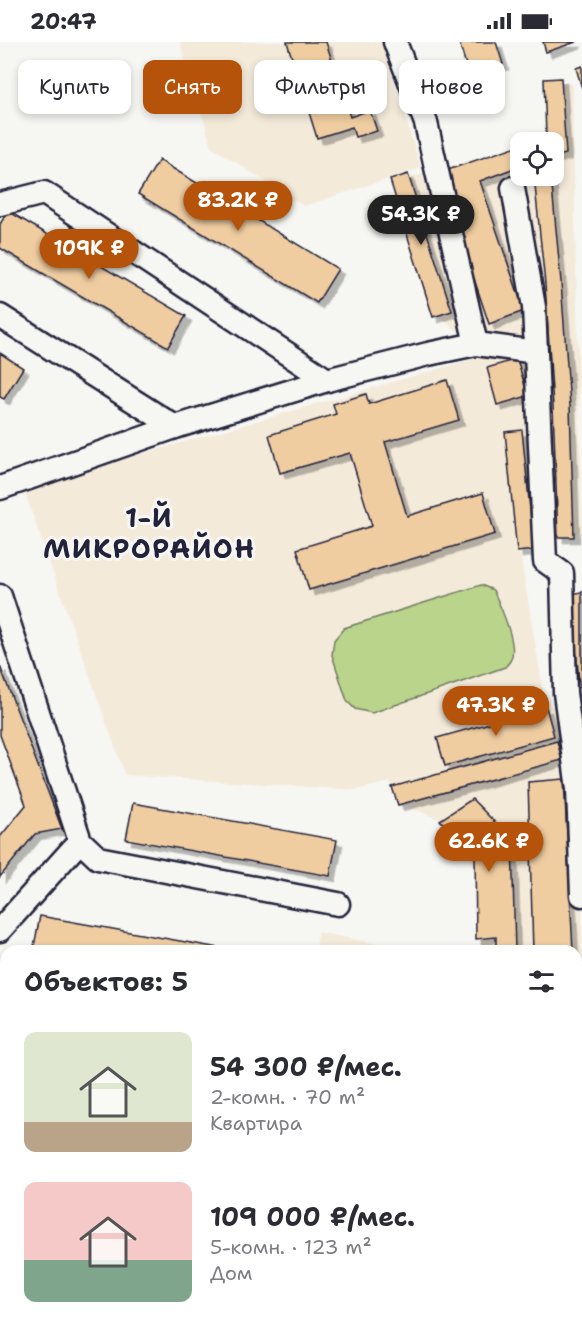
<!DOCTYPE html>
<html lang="ru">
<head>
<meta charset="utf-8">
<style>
	body { margin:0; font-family:"Shantell Sans",sans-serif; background:#f7f7f7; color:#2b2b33; height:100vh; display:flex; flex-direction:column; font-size:22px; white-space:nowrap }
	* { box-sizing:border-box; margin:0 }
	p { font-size:20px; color:#7c7c81 }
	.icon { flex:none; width:33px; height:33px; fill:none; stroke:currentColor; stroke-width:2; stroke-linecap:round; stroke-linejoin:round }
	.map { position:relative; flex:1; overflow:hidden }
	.drawer { position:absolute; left:0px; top:903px; width:582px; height:384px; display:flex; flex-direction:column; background:#fff; border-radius:18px 18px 0 0; box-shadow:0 3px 9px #0003 }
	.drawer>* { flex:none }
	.top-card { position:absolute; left:18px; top:18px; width:546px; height:54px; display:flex; gap:12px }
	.fabs { position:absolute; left:510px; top:90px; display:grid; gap:12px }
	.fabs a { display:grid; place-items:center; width:54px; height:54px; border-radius:12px; background:#fff; box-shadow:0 3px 9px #0003; font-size:30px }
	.price { position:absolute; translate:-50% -51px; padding:0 14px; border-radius:21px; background:#b45309; color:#fff; font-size:20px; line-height:39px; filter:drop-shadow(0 2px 3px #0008) }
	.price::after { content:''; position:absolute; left:50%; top:36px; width:18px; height:14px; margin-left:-9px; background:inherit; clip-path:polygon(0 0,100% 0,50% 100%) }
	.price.active { background:#222; color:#fff }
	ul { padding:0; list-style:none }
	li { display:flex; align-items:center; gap:18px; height:150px; padding:0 24px }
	li span { display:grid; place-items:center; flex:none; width:168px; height:120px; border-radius:12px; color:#555 }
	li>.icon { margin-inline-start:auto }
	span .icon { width:72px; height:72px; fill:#fffc; stroke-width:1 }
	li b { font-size:26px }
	h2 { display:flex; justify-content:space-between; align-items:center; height:72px; padding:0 24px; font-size:26px }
	.tag { padding:0 21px; border-radius:12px; background:#fff; box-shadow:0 3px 9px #0003; font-size:21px; line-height:54px }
	.tag.active { background:#b45309; color:#fff }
	.status { display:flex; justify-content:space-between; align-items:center; height:42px; padding:0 30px; background:#fff; direction:ltr }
	.status svg { height:16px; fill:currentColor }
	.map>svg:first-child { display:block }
</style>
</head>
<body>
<div class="status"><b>20:47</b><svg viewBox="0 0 49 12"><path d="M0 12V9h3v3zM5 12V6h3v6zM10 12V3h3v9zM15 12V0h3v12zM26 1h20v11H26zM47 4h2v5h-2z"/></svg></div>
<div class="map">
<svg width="582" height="1287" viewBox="0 0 582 1287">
	<defs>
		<filter id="shadow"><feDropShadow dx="5.5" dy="5.5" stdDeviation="0" flood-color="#0004"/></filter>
	</defs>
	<rect width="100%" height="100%" fill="#f6f6f2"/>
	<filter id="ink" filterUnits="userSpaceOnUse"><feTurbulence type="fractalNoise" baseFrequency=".0167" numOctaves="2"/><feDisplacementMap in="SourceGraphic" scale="12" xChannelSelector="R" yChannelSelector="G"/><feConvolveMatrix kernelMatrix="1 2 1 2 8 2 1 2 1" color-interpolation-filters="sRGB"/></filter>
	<g filter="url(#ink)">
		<g fill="#f4eada">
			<polygon points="180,0 382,0 421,126 304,164 212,105"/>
			<polygon points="550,40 572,42 582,491 519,506 546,665 582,657 575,550 582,551 582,1210 576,1210 576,909 496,909 481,906 477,827 449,781 401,762 390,740 356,748 125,733 23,446 487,313 439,274 394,140 520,106 520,134 554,134 554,100 539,100 548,98"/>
			<polygon points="317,890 412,909 317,909"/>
			<polygon points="0,1278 6,1279 6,1281 54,1287 0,1287"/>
			<polygon points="277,1281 411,1281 414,1287 273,1287"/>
		</g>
		<path fill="#bbd48b" stroke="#6e7b63" stroke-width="1.5" d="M481,543L493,548C500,563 518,602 511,617C510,620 507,623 505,625L372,671L355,667L347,659L332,613L334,598L344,586Z"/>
		<g fill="#f0cda1" stroke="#22223b" stroke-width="1.5" filter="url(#shadow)">
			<polygon points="287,0 326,0 350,75 370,68 377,89 355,95 352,85 317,96"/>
			<polygon points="459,0 496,0 503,22 469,33"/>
			<polygon points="543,0 576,0 546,10"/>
			<polygon points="582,24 582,46 576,26"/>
			<polygon points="561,36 566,112 554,115 554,100 528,100 546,94 544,37"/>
			<polygon points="520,103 520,124 480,139 524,269 489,282 439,131"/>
			<polygon points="159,118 338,227 317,261 138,152"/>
			<polygon points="408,132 452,269 433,275 390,138"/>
			<polygon points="534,134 551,134 561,240 570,364 574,495 558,495 553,364 545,242"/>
			<polygon points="8,169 186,274 168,305 0,206 0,182"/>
			<polygon points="0,311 23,326 4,357 0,355"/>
			<polygon points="517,317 528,354 497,363 487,326"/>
			<polygon points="447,338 459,378 385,400 407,474 483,451 495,492 309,548 297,507 372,484 350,411 280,431 269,393 336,372 333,362 366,352 369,362"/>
			<polygon points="522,388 534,508 517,510 505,390"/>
			<polygon points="582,550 582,672 571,552"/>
			<polygon points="0,624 62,787 35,792 0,835 0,795 26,763 0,693"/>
			<polygon points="546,665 554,694 445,724 437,696"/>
			<polygon points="557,699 562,718 398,763 392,745"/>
			<polygon points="564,737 573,909 533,909 528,740"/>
			<polygon points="472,757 512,798 515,909 496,909 496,895 476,897 475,812 440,778"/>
			<polygon points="133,761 337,798 330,834 126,797"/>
			<polygon points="40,874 236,909 33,909"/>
			<polygon points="576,959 582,1021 582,1206 576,1207"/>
			<polygon points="0,989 6,990 6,1029 0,1027"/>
			<polygon points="0,1118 6,1119 6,1155 0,1154"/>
		</g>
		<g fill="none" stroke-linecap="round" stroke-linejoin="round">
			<defs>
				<g id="minor">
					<polyline points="395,0 426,81 476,302"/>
					<polyline points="513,146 534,265 536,310"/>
					<polyline points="0,162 44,151 327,338"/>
					<polyline points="0,274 175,385"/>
					<polyline points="0,446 175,385 327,338 428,312 476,302 536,310 545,519 562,531 565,651 578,747 582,853"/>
					<polyline points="0,554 80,799 98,816 338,862"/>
					<polyline points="0,888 80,799"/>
					<polyline points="0,946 6,948"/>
					<polyline points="0,1188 2,1188"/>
					<polyline points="576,1227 582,1226"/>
					<polyline points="265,1281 266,1287"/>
					<polyline points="437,1287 461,1281"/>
				</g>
			</defs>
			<use href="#minor" stroke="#22223b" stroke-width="27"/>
			<use href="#minor" stroke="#f6f6f2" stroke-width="22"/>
		</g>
	</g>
	<g text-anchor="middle" stroke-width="6" stroke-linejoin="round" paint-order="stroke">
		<g font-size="27" font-weight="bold" letter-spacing="1.5" fill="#22223b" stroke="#f6f6f2">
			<text x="149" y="485">1-Й<tspan x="149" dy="31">МИКРОРАЙОН</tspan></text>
		</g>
	</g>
</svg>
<div class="fabs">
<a><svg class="icon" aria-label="locate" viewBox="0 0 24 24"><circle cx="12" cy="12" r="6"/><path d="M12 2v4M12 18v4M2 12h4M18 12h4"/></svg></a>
</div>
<b class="price" style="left:238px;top:190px">83.2K ₽</b>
<b class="price active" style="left:421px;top:204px">54.3K ₽</b>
<b class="price" style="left:89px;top:238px">109K ₽</b>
<b class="price" style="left:496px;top:695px">47.3K ₽</b>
<b class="price" style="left:489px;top:831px">62.6K ₽</b>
<div class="top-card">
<a class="tag">Купить</a>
<a class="tag active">Снять</a>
<a class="tag">Фильтры</a>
<a class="tag">Новое</a>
</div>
<section class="drawer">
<h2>Объектов: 5<svg class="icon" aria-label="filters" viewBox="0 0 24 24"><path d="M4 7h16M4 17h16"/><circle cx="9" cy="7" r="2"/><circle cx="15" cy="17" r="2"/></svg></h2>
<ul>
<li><span style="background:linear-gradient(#dfe7d0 75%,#b9a48a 0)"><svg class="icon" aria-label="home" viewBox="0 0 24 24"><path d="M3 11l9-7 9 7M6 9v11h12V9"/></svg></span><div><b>54 300 ₽/мес.</b><p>2-комн. · 70 m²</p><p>Квартира</p></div></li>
<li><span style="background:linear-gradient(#f6c9c9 65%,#7fa58c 0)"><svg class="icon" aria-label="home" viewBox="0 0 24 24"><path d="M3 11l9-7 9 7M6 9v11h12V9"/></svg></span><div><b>109 000 ₽/мес.</b><p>5-комн. · 123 m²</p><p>Дом</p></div></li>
</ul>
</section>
</div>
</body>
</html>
